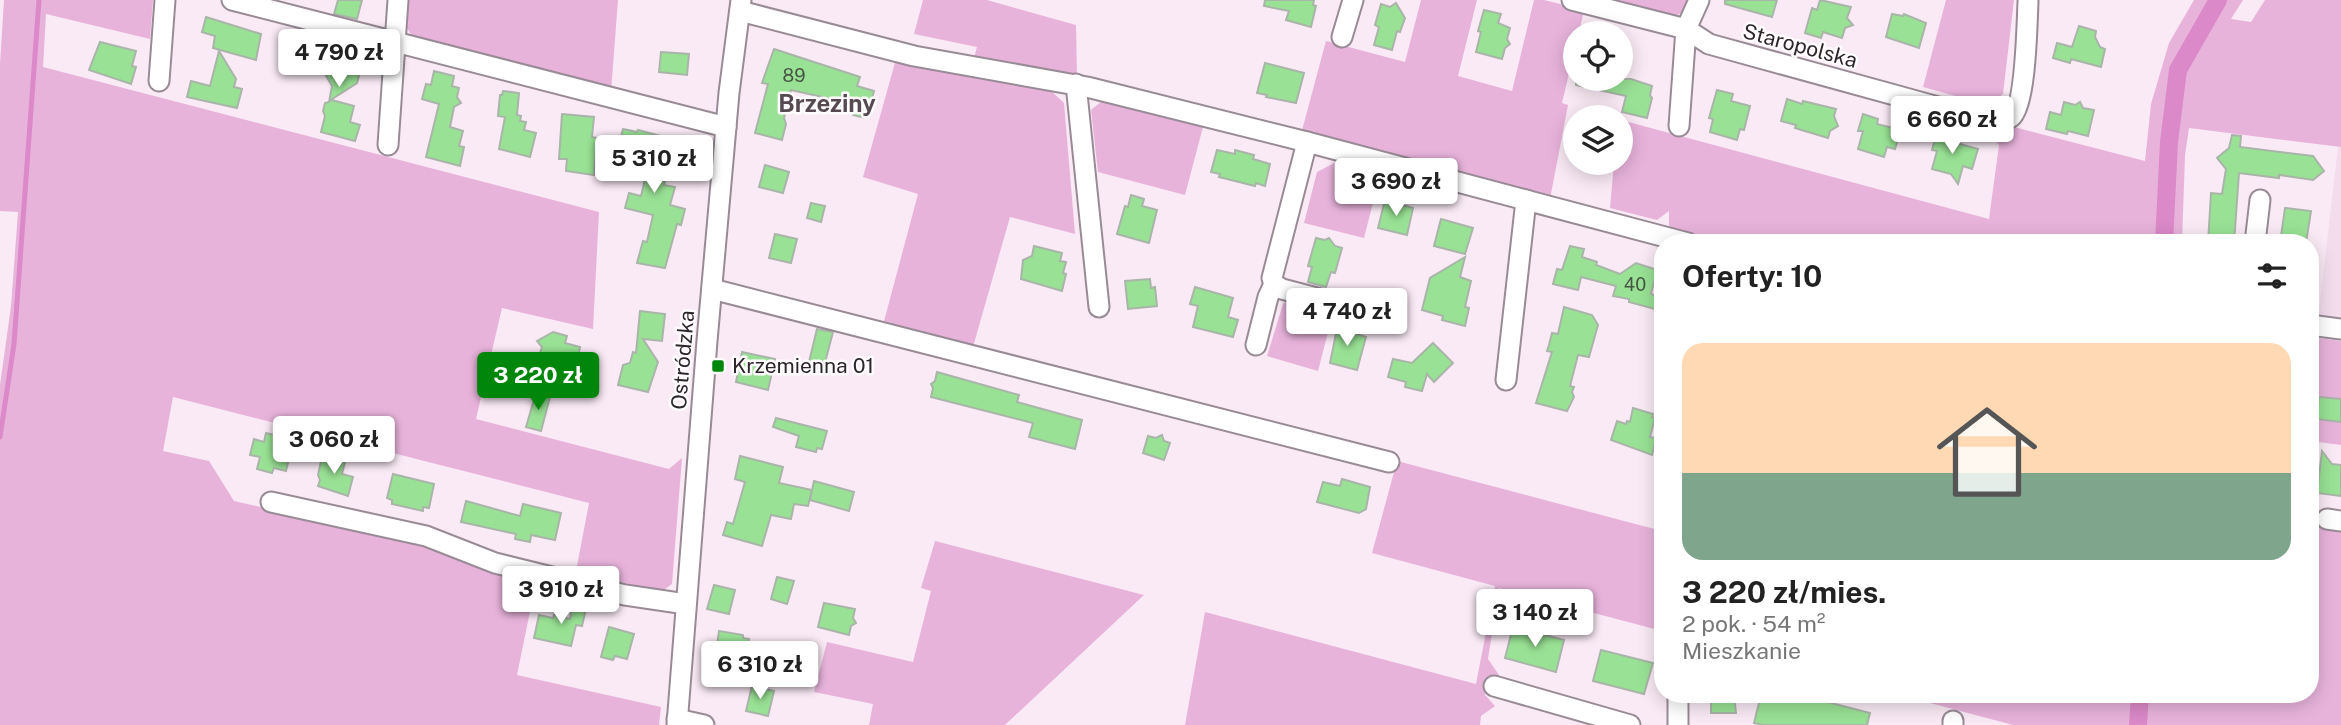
<!DOCTYPE html>
<html lang="pl">
<head>
<meta charset="utf-8">
<style>
	body { margin:0; font-family:"Public Sans",sans-serif; background:#f2f2f2; color:#222; height:100vh; display:flex; flex-direction:column; font-size:26px; white-space:nowrap }
	* { box-sizing:border-box; margin:0 }
	p { font-size:23px; color:#767676 }
	.icon { flex:none; width:38px; height:38px; fill:none; stroke:currentColor; stroke-width:2; stroke-linecap:round; stroke-linejoin:round }
	.map { position:relative; flex:1; overflow:hidden }
	.sheet { position:absolute; left:1654px; top:234px; width:665px; height:469px; display:flex; flex-direction:column; background:#fff; border-radius:28px; box-shadow:0 4px 18px #0003 }
	.sheet>* { flex:none }
	.buttons { position:absolute; left:1563px; top:21px; display:grid; gap:14px }
	.buttons a { display:grid; place-items:center; width:70px; height:70px; border-radius:50%; background:#fff; box-shadow:0 4px 18px #0003; font-size:35px }
	.price { position:absolute; translate:-50% -60px; padding:0 16px; border-radius:7px; background:#fff; color:#222; font-size:23px; line-height:46px; filter:drop-shadow(0 2px 4px #0008) }
	.price::after { content:''; position:absolute; left:50%; top:42px; width:21px; height:16px; margin-left:-10px; background:inherit; clip-path:polygon(0 0,100% 0,50% 100%) }
	.price.active { background:#00860a; color:#fff }
	ul { padding:0; list-style:none }
	li { display:grid; align-content:center; gap:14px; height:371px; padding:0 28px }
	li span { display:grid; place-items:center; height:217px; border-radius:21px; color:#555 }
	li>.icon { margin-inline-start:auto }
	span .icon { width:126px; height:126px; fill:#fffc; stroke-width:1 }
	li b { font-size:30px }
	h2 { display:flex; justify-content:space-between; align-items:center; height:84px; padding:0 28px; font-size:30px }
	.map>svg:first-child { display:block }
</style>
</head>
<body>
<div class="map">
<svg width="2341" height="725" viewBox="0 0 2341 725">
	<rect width="100%" height="100%" fill="#faeaf5"/>
	<polygon fill="#f3dded" points="2338,147 2341,147 2341,322 2318,319"/>
	<g fill="#e8b3db">
		<polygon points="4,0 153,0 150,39 46,14 43,67 599,212 593,329 502,308 476,419 669,469 682,458 672,584 661,592 576,571 589,503 173,397 163,451 209,461 234,501 431,546 536,582 517,675 661,707 659,725 0,725 0,385 11,306 18,212 0,211 0,64"/>
		<polygon points="409,0 618,0 611,92 412,36 407,28"/>
		<polygon points="923,0 987,0 1076,25 1077,77 974,58 977,47 914,34"/>
		<polygon points="1421,0 1477,0 1458,76 1512,91 1534,0 1544,0 1584,10 1579,33 1575,33 1575,48 1562,103 1568,105 1550,199 1301,134 1326,41 1405,62"/>
		<polygon points="1598,0 1687,0 1682,13 1669,18"/>
		<polygon points="1946,0 2014,0 2003,94 1988,105 1923,87"/>
		<polygon points="2194,0 2243,0 2231,19 2251,22 2265,0 2341,0 2341,147 2189,128 2185,155 2182,243 1719,243 1669,230 1669,211 1657,220 1610,208 1614,163 1620,163 1621,120 1989,219 1999,145 1986,130 2014,127 2145,161 2151,104 2169,43"/>
		<polygon points="896,59 1048,88 1064,103 1075,234 1010,217 973,347 883,325 918,194 863,177"/>
		<polygon points="1102,101 1203,127 1185,195 1098,172 1091,110"/>
		<polygon points="1334,163 1380,175 1364,238 1304,223 1317,172"/>
		<polygon points="1291,298 1334,309 1318,371 1267,356 1283,304"/>
		<polygon points="2310,337 2341,341 2341,445 2310,441"/>
		<polygon points="1397,461 1662,531 1662,631 1499,588 1488,659 1499,675 1497,684 1487,680 1485,695 1495,706 1481,716 1480,725 1185,725 1205,612 1476,684 1495,586 1372,553"/>
		<polygon points="2310,523 2341,527 2341,725 2013,725 1900,695 2310,695"/>
		<polygon points="935,541 1144,595 1005,725 869,725 873,704 814,692 827,642 913,662 931,591 921,588"/>
	</g>
	<g fill="none" stroke-linecap="round" stroke-linejoin="round">
		<polyline stroke="#db89c8" stroke-width="5" points="0,437 14,344 39,0"/>
		<g stroke="#db89c8" stroke-width="18">
			<polyline points="2164,243 2169,142 2178,70 2218,0"/>
			<polyline points="2138,725 2140,695"/>
		</g>
	</g>
	<g fill="#99e295" stroke="#a9b5a8" stroke-width="2">
		<polygon points="338,0 362,0 357,19 334,14"/>
		<polygon points="1265,0 1314,0 1313,5 1316,6 1311,27 1286,20 1289,11 1264,6"/>
		<polygon points="1725,0 1777,0 1772,17 1725,4"/>
		<polygon points="1820,0 1851,7 1847,18 1853,25 1845,28 1842,38 1823,32 1821,38 1805,33 1812,8 1817,10"/>
		<polygon points="1396,3 1405,18 1400,32 1397,31 1392,50 1374,45 1379,27 1375,25 1381,4 1390,7"/>
		<polygon points="1484,10 1501,14 1498,23 1510,28 1507,39 1510,44 1505,48 1502,59 1476,52 1481,32 1478,31"/>
		<polygon points="1892,14 1903,16 1904,14 1926,23 1919,48 1886,37"/>
		<polygon points="206,17 261,34 256,60 213,48 215,36 202,32"/>
		<polygon points="2079,26 2096,31 2095,37 2100,47 2105,49 2101,67 2071,59 2070,63 2053,58 2057,43 2072,47"/>
		<polygon points="100,42 136,51 132,66 136,67 131,84 89,70"/>
		<polygon points="320,46 330,48 333,46 341,48 344,52 364,57 357,83 329,101 332,100 354,106 350,122 360,125 355,141 321,132 325,116 323,111 325,103 329,102 332,86 324,72 314,70 310,65 312,59 317,56"/>
		<polygon points="774,49 860,77 857,86 874,91 868,113 861,117 853,115 852,111 834,106 836,100 791,90 784,118 786,124 782,140 755,133 768,84 762,83"/>
		<polygon points="219,51 236,79 234,87 242,89 237,108 187,97 191,81 210,86"/>
		<polygon points="661,52 689,54 687,75 659,72"/>
		<polygon points="1265,63 1304,73 1296,103 1266,97 1267,95 1257,93"/>
		<polygon points="434,71 454,76 452,86 459,88 457,97 461,103 454,107 450,127 463,131 459,146 464,147 460,166 426,157 439,104 422,99 426,84 431,85"/>
		<polygon points="1576,79 1631,79 1652,86 1650,95 1652,98 1647,118 1622,112 1626,96 1576,85"/>
		<polygon points="1717,90 1733,94 1731,101 1750,106 1744,130 1740,129 1737,140 1710,132 1713,119 1709,118"/>
		<polygon points="503,91 519,93 517,115 521,116 520,121 526,122 524,130 536,133 530,157 499,149 505,117 498,116 500,95 502,95"/>
		<polygon points="1787,99 1802,104 1803,101 1836,109 1834,116 1838,126 1830,131 1828,138 1795,128 1796,125 1781,121"/>
		<polygon points="2064,102 2075,105 2080,102 2083,108 2094,110 2088,136 2068,131 2067,134 2046,129 2050,112 2061,115"/>
		<polygon points="562,114 594,117 592,137 597,138 594,175 566,171 567,159 559,159"/>
		<polygon points="1863,114 1878,119 1877,124 1901,130 1895,149 1887,147 1884,157 1858,149 1863,131 1858,131"/>
		<polygon points="623,129 637,132 638,130 675,140 664,185 675,187 670,205 685,209 681,225 677,224 665,268 637,263 643,241 647,242 653,215 625,208 629,193 641,196 650,159 618,148"/>
		<polygon points="1937,132 1955,136 1953,142 1978,149 1972,169 1963,166 1958,184 1951,174 1932,169 1937,151 1932,150"/>
		<polygon points="2232,135 2241,136 2240,147 2313,156 2324,171 2313,180 2279,175 2279,178 2239,173 2234,243 2208,243 2211,193 2222,194 2226,169 2217,158 2229,148"/>
		<polygon points="1217,150 1235,154 1235,150 1254,155 1253,159 1270,164 1265,186 1256,183 1255,186 1219,177 1220,174 1211,172"/>
		<polygon points="765,165 789,172 783,193 759,187"/>
		<polygon points="1131,195 1144,199 1142,206 1157,210 1149,243 1117,234 1125,206 1128,207"/>
		<polygon points="1385,200 1413,208 1407,235 1378,228"/>
		<polygon points="811,203 825,206 821,222 807,218"/>
		<polygon points="2285,208 2311,211 2306,243 2280,243"/>
		<polygon points="1441,219 1473,228 1465,254 1434,246"/>
		<polygon points="775,234 797,239 791,263 769,258"/>
		<polygon points="1316,238 1325,240 1329,238 1335,246 1342,248 1335,273 1331,272 1326,287 1308,282 1312,267 1308,266"/>
		<polygon points="1034,246 1062,253 1060,261 1066,262 1063,273 1066,274 1062,291 1021,279 1023,260 1032,256"/>
		<polygon points="1570,246 1584,249 1582,257 1597,262 1596,265 1620,274 1636,263 1657,270 1651,294 1658,296 1655,309 1629,302 1629,299 1613,296 1616,286 1581,277 1578,290 1553,284 1557,269 1562,270"/>
		<polygon points="1465,257 1460,277 1471,281 1465,307 1469,308 1465,326 1442,320 1443,316 1422,310 1430,278"/>
		<polygon points="1150,279 1151,288 1155,287 1157,306 1128,309 1125,281"/>
		<polygon points="1195,287 1233,298 1228,317 1238,320 1233,337 1193,327 1198,306 1190,304"/>
		<polygon points="1564,307 1592,315 1598,325 1589,357 1578,355 1570,386 1574,387 1572,392 1574,397 1567,411 1536,403 1552,352 1547,351 1549,345 1552,333 1558,334"/>
		<polygon points="640,311 665,314 662,341 643,339 658,362 648,392 618,385 623,365 630,363 633,352 636,353"/>
		<polygon points="1338,324 1355,329 1354,333 1366,337 1357,370 1330,363"/>
		<polygon points="817,329 833,332 823,370 808,366"/>
		<polygon points="553,332 567,336 565,343 580,347 577,363 539,356 542,347 537,341"/>
		<polygon points="1433,343 1453,363 1434,382 1427,374 1422,391 1405,387 1406,382 1388,377 1393,359 1412,363"/>
		<polygon points="742,352 775,359 768,390 736,382"/>
		<polygon points="937,372 1019,395 1017,402 1082,420 1075,449 1029,437 1033,423 931,397 933,388 931,384 935,381"/>
		<polygon points="536,393 550,397 541,431 526,427"/>
		<polygon points="2319,397 2341,399 2341,422 2316,419"/>
		<polygon points="1633,408 1653,414 1652,417 1655,418 1650,437 1656,438 1652,455 1611,440 1617,421 1626,424 1627,421 1630,422"/>
		<polygon points="776,418 827,431 822,449 817,448 816,452 796,447 799,436 773,427"/>
		<polygon points="266,433 304,443 300,461 289,458 286,471 274,468 272,473 257,469 260,457 250,455 254,439 264,442"/>
		<polygon points="1162,435 1164,441 1170,443 1164,460 1143,453 1148,436 1156,438"/>
		<polygon points="2322,451 2332,464 2341,465 2341,496 2317,493"/>
		<polygon points="333,456 345,462 342,474 353,477 348,496 318,486 320,480 318,475 322,457"/>
		<polygon points="740,456 783,467 779,483 812,490 808,506 794,504 791,519 771,515 762,546 723,535 727,522 733,524 745,482 735,479"/>
		<polygon points="393,474 434,484 429,508 423,507 423,511 392,504 392,500 387,498"/>
		<polygon points="1342,479 1370,487 1366,509 1359,513 1317,502 1323,482 1340,486"/>
		<polygon points="814,481 854,492 849,511 810,500"/>
		<polygon points="466,501 520,516 523,504 561,513 555,540 531,535 530,542 515,539 516,534 461,522"/>
		<polygon points="777,577 794,581 787,604 771,599"/>
		<polygon points="714,585 735,590 729,614 707,609"/>
		<polygon points="573,602 587,604 582,626 576,625 571,646 534,638 539,615 553,618 554,615 570,619"/>
		<polygon points="824,603 855,609 853,618 856,623 851,626 849,635 818,627"/>
		<polygon points="609,627 634,634 627,659 615,656 613,660 601,657"/>
		<polygon points="1513,627 1564,640 1556,672 1505,658"/>
		<polygon points="719,631 743,635 743,638 749,639 745,657 751,658 748,679 713,673"/>
		<polygon points="1601,650 1653,663 1644,694 1593,681"/>
		<polygon points="752,686 774,691 768,716 746,711"/>
		<polygon points="1711,695 1734,695 1736,713 1711,713"/>
		<polygon points="1761,695 1800,695 1870,713 1867,725 1763,725 1754,723"/>
	</g>
	<g fill="none" stroke-linecap="round" stroke-linejoin="round">
		<defs>
			<g id="minor">
				<polyline points="232,0 726,127"/>
				<path d="M1572,0L1686,29L1709,44L1989,121C1996,121 2005,122 2011,117C2026,106 2027,22 2028,2"/>
				<polyline points="740,11 914,56 1087,87 1307,142 1688,243"/>
				<polyline points="1342,37 1353,0"/>
				<polyline points="159,81 165,0"/>
				<polyline points="1076,84 1099,307"/>
				<polyline points="1679,126 1686,29 1699,0"/>
				<polyline points="1307,142 1272,278 1274,284 1282,289 1370,312"/>
				<polyline points="388,145 398,0"/>
				<polyline points="2255,243 2260,200"/>
				<polyline points="712,289 1389,462"/>
				<polyline points="2310,325 2341,329"/>
				<polyline points="1256,345 1268,297 1274,284"/>
				<polyline points="1506,380 1526,200"/>
				<polyline points="271,502 426,536 495,563 625,595 686,604"/>
				<polyline points="2327,519 2341,521"/>
				<polyline points="1494,686 1630,725"/>
				<polyline points="1678,695 1678,725"/>
				<polyline points="677,719 704,725"/>
				<polyline points="677,725 707,341 729,93 741,0"/>
				<polyline points="1953,725 1953,721"/>
			</g>
		</defs>
		<use href="#minor" stroke="#998b95" stroke-width="23"/>
		<use href="#minor" stroke="#fff" stroke-width="19"/>
	</g>
	<rect fill="#00860a" stroke="#fffcfe" stroke-width="2.5" x="711" y="359" width="14" height="14" rx="3.5"/>
	<g text-anchor="middle" stroke-width="5" stroke-linejoin="round" paint-order="stroke">
		<g font-size="18" fill="#475545">
			<text x="794" y="82">89</text>
			<text x="1635" y="291">40</text>
		</g>
		<g font-size="21" fill="#2c262a" stroke="#fffcfe">
			<text transform="translate(1800 46) rotate(15)" y="7">Staropolska</text>
			<text transform="translate(683 360) rotate(-85)" y="7">Ostródzka</text>
		</g>
		<g font-size="21" fill="#2c262a" stroke="#fffcfe" text-anchor="start">
			<text x="732" y="373">Krzemienna 01</text>
		</g>
		<g font-size="24" font-weight="bold" fill="#564952" stroke="#fffcfe">
			<text x="827" y="112">Brzeziny</text>
		</g>
	</g>
</svg>
<div class="buttons">
<a><svg class="icon" aria-label="locate" viewBox="0 0 24 24"><circle cx="12" cy="12" r="6"/><path d="M12 2v4M12 18v4M2 12h4M18 12h4"/></svg></a>
<a><svg class="icon" aria-label="layers" viewBox="0 0 24 24"><path d="M12 4l9 5-9 5-9-5zM3 14l9 5 9-5"/></svg></a>
</div>
<b class="price" style="left:339px;top:89px">4 790 zł</b>
<b class="price" style="left:1952px;top:156px">6 660 zł</b>
<b class="price" style="left:654px;top:195px">5 310 zł</b>
<b class="price" style="left:1396px;top:218px">3 690 zł</b>
<b class="price" style="left:1347px;top:348px">4 740 zł</b>
<b class="price active" style="left:538px;top:412px">3 220 zł</b>
<b class="price" style="left:334px;top:476px">3 060 zł</b>
<b class="price" style="left:561px;top:626px">3 910 zł</b>
<b class="price" style="left:1535px;top:649px">3 140 zł</b>
<b class="price" style="left:760px;top:701px">6 310 zł</b>
<section class="sheet">
<h2>Oferty: 10<svg class="icon" aria-label="filters" viewBox="0 0 24 24"><path d="M4 7h16M4 17h16"/><circle cx="9" cy="7" r="2"/><circle cx="15" cy="17" r="2"/></svg></h2>
<ul>
<li><span style="background:linear-gradient(#ffd9b3 60%,#7fa58c 0)"><svg class="icon" aria-label="home" viewBox="0 0 24 24"><path d="M3 11l9-7 9 7M6 9v11h12V9"/></svg></span><div><b>3 220 zł/mies.</b><p>2 pok. · 54 m²</p><p>Mieszkanie</p></div></li>
</ul>
</section>
</div>
</body>
</html>
